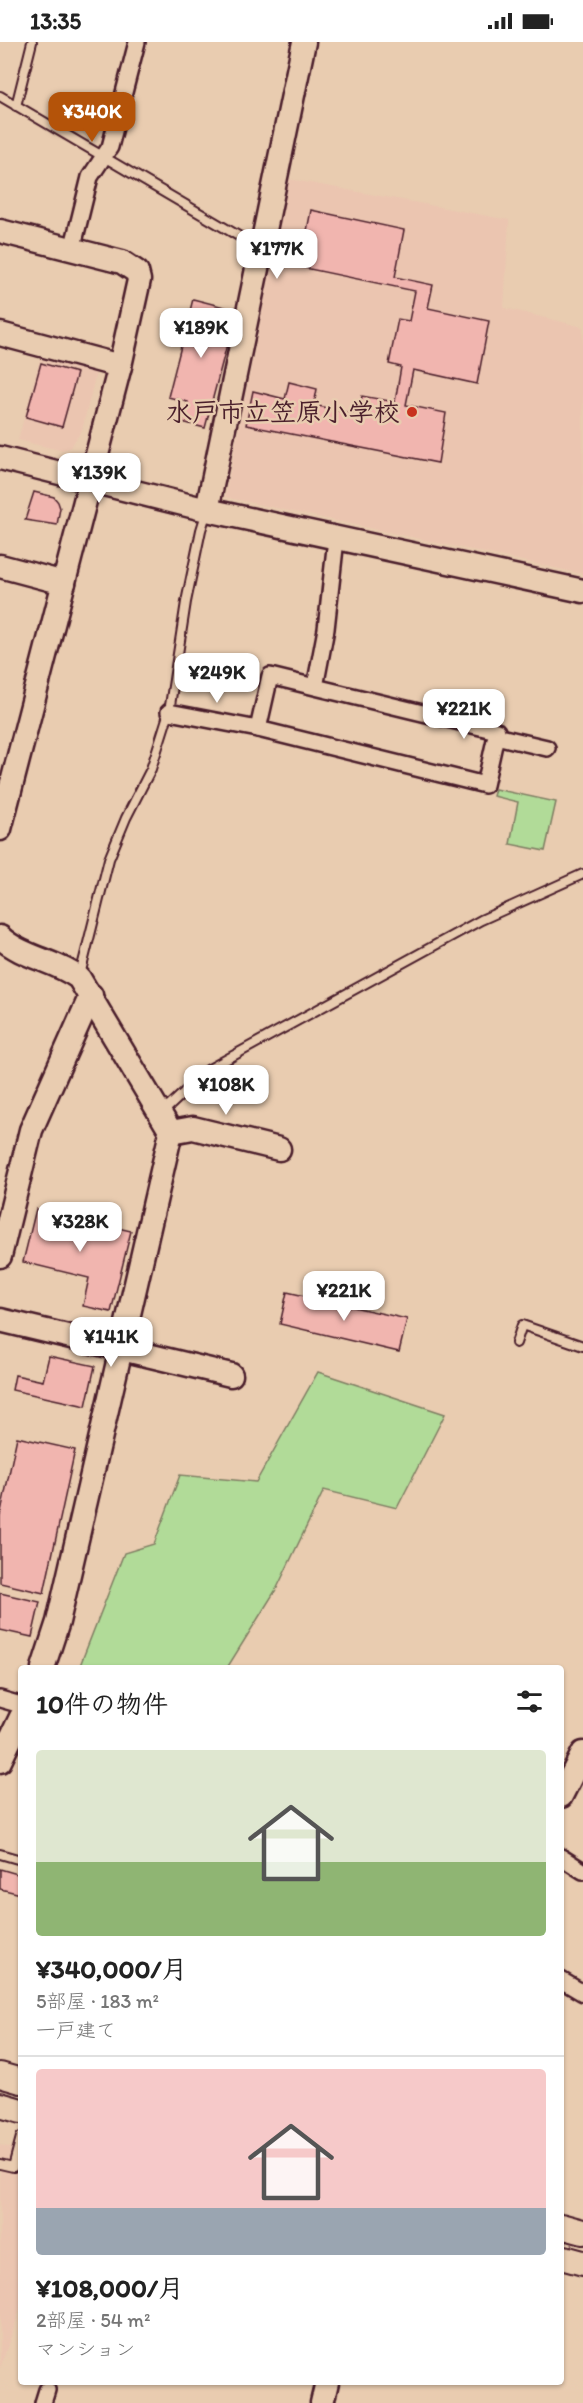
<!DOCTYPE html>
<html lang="ja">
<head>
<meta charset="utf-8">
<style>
	body { margin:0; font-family:Itim,"Klee One",sans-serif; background:#f6f6f6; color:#222; height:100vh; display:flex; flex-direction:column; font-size:22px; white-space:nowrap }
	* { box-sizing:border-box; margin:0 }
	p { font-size:20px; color:#767676 }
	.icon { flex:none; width:33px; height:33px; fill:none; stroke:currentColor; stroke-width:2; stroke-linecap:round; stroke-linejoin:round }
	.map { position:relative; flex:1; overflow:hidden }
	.details { position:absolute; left:18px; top:1623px; width:546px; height:720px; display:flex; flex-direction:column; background:#fff; border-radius:6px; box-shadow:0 2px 4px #0004 }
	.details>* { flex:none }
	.price { position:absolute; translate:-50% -51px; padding:0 14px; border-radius:12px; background:#fff; color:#222; font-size:20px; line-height:39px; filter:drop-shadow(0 2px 3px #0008) }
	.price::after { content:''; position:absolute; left:50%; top:36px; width:18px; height:14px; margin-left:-9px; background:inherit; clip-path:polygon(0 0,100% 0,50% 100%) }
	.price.selected { background:#b45309; color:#fff }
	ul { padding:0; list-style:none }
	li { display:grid; align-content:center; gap:12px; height:318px; padding:0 18px }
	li+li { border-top:2px solid #e0e0e0 }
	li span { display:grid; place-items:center; height:186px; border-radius:6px; color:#555 }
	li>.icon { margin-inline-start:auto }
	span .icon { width:108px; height:108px; fill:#fffc; stroke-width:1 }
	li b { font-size:26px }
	h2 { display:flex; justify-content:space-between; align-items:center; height:72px; padding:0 18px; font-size:26px }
	.status { display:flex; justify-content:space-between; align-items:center; height:42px; padding:0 30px; background:#fff; direction:ltr }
	.status svg { height:16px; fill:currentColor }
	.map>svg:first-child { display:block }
</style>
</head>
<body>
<div class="status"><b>13:35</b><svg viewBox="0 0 49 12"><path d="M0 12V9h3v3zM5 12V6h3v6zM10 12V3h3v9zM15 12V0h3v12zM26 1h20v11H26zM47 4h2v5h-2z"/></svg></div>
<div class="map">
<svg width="583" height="2361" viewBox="0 0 583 2361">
	<rect width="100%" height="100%" fill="#e9ccb0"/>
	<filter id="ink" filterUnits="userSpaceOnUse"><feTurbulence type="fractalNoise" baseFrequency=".0167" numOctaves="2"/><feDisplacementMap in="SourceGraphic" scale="12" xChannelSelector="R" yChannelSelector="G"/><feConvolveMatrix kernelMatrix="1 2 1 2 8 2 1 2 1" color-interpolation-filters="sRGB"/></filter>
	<g filter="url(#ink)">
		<g fill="#ebc5b0">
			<polygon points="289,137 509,178 504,266 583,285 583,532 225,455"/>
			<polygon points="40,317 96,331 82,388 70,406 59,408 18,398"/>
			<polygon points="0,2103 21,2108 21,2265 0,2326"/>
		</g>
		<g fill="#b1db98" stroke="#7e7d62" stroke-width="1.5">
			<polygon points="495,747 556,760 545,809 510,802 518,760 493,754"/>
			<polygon points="318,1330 445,1372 397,1466 324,1448 277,1546 227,1626 79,1626 124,1511 154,1502 180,1433 256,1440"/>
		</g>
		<g fill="#f1b5af" stroke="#4a1f2b" stroke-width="1.5">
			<polygon points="311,168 404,188 395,235 433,243 428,266 489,279 477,342 413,328 406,363 446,371 438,421 246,383 253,349 285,357 289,340 317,347 314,363 358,373 362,354 395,360 401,325 389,322 398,277 409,279 415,249 300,225"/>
			<polygon points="193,257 236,268 205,386 182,380 188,360 168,355"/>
			<polygon points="41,321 77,331 62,385 26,375"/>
			<polygon points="34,450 54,455 58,460 60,466 57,483 25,478"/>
			<polygon points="36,1167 131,1189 111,1270 83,1264 89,1236 23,1220"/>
			<polygon points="287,1250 407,1277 399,1310 280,1282"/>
			<polygon points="49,1314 95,1324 86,1364 12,1348 15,1333 43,1339"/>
			<polygon points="17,1395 75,1408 44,1551 0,1541 0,1474"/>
			<polygon points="0,1551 40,1560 32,1595 0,1588"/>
			<polygon points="0,1827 21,1833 21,1852 0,1847"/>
		</g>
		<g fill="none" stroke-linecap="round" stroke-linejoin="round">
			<defs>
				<g id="lane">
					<polyline points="0,54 259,206"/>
					<polyline points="16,64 32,0"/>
					<polyline points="80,933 109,817 126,776 151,727 169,670 186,560 201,488 207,469"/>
					<polyline points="161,1072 209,1027 481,878 583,832"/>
					<polyline points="516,1301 522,1283 583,1304"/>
					<polyline points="0,1812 21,1818"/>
					<polyline points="0,2122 13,2125 21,2095"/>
				</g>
				<g id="street">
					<polyline points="72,208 90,135 110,105 137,0"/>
					<polyline points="315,645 270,634 258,687 485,743 497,689 315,645 326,587 336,497"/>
					<polyline points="169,670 258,687"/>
					<polyline points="496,694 547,706"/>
					<polyline points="0,1657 21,1663"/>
					<polyline points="561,1815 583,1829"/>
					<polyline points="561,1938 583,1951"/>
					<polyline points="43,2361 47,2348"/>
				</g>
				<g id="secondary">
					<polyline points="0,189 122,220 137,230 139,238 120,324 0,787"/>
					<polyline points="0,292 120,324"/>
					<polyline points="0,416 207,468 583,549"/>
					<polyline points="207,468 304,0"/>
					<polyline points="0,524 64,541"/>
					<path d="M0,895C23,916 55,918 79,936L171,1090L58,1580L43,1626"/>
					<polyline points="171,1090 193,1086 279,1107"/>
					<polyline points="0,1214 31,1088 91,953"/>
					<polyline points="0,1278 231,1333"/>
					<polyline points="0,1719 21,1675"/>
					<polyline points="561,1754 583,1711"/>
					<polyline points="322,2361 327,2340"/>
				</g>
				<g id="primary">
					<polyline points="0,2033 21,2039"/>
					<polyline points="0,2063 21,2069"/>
					<polyline points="561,2184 583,2190"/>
					<polyline points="561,2215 583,2221"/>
				</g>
			</defs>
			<use href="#lane" stroke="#4a1f2b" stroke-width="12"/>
			<use href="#street" stroke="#4a1f2b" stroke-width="20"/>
			<use href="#secondary" stroke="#4a1f2b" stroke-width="27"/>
			<use href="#primary" stroke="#4a1f2b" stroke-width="28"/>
			<use href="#lane" stroke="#e9ccb0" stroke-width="8"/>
			<use href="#street" stroke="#e9ccb0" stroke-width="15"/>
			<use href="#secondary" stroke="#e9ccb0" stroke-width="22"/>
			<use href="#primary" stroke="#e9ccb0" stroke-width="24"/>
		</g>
	</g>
	<circle fill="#c8321e" stroke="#e9ccb0" stroke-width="2" cx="412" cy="370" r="6"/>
	<g text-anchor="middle" stroke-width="5" stroke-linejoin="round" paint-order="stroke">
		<g font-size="26" font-weight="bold" fill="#4a1f2b" stroke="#e9ccb0" text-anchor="end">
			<text x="400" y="379">水戸市立笠原小学校</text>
		</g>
	</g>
</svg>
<b class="price selected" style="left:92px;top:101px">¥340K</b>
<b class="price" style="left:277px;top:238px">¥177K</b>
<b class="price" style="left:201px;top:317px">¥189K</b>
<b class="price" style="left:99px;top:462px">¥139K</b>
<b class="price" style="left:217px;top:662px">¥249K</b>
<b class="price" style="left:464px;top:698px">¥221K</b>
<b class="price" style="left:226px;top:1074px">¥108K</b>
<b class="price" style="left:80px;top:1211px">¥328K</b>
<b class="price" style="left:344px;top:1280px">¥221K</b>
<b class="price" style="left:111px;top:1326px">¥141K</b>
<section class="details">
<h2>10件の物件<svg class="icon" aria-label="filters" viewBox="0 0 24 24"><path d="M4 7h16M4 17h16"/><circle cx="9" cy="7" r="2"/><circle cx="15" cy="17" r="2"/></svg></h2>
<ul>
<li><span style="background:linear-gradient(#dfe7d0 60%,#8fb573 0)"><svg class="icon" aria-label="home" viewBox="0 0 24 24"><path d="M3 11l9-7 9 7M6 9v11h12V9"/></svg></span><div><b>¥340,000/月</b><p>5部屋 · 183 m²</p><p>一戸建て</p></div></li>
<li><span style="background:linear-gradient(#f6c9c9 75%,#9aa5b1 0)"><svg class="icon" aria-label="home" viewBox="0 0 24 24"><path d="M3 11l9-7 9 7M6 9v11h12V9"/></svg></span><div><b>¥108,000/月</b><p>2部屋 · 54 m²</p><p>マンション</p></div></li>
</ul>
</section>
</div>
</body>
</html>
